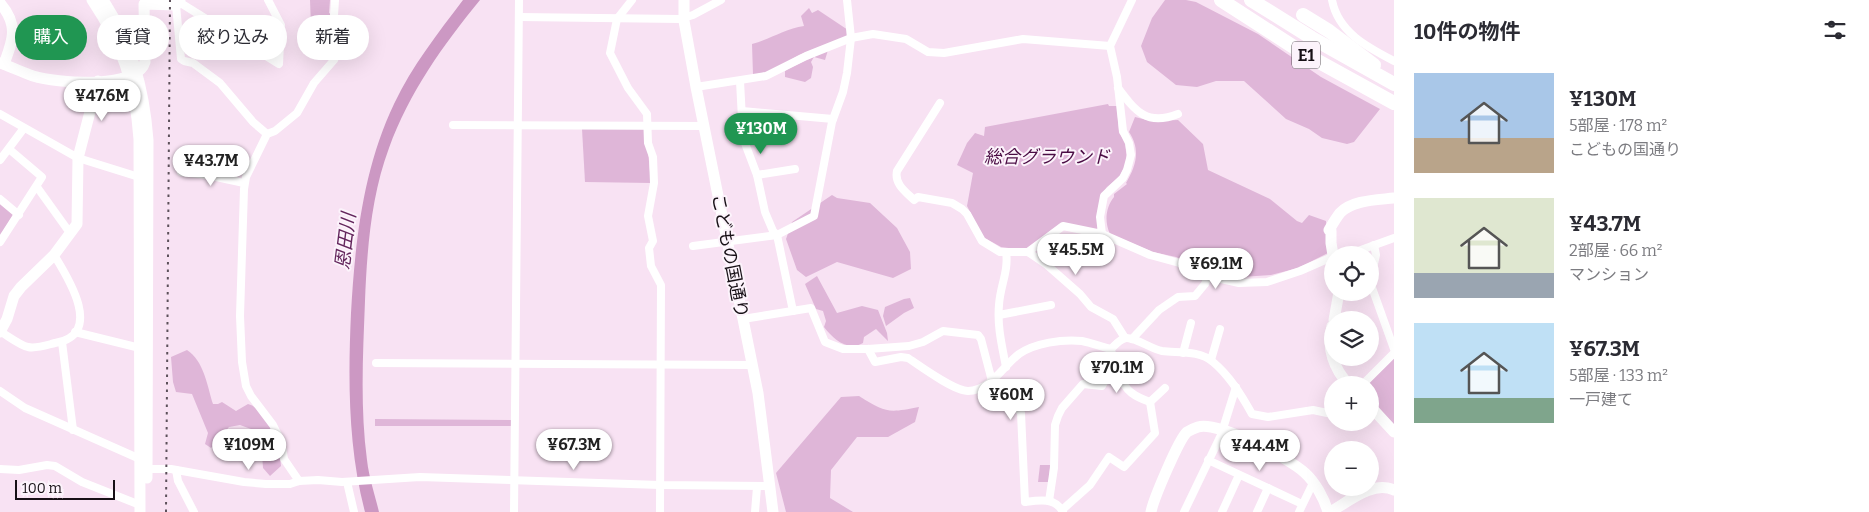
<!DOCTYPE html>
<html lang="ja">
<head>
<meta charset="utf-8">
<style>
	body { margin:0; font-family:Bitter,"Noto Sans JP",serif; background:#f7f7f7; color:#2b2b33; height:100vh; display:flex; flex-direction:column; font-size:19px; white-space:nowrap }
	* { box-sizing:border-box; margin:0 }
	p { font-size:16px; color:#7c7c81 }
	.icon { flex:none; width:28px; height:28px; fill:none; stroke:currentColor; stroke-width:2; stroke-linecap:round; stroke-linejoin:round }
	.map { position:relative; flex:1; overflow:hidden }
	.drawer { display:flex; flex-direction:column; background:#fff; width:475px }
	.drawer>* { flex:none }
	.top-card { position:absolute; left:15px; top:15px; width:475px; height:45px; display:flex; gap:10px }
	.buttons { position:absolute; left:1324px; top:246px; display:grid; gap:10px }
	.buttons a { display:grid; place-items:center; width:55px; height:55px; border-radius:50%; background:#fff; box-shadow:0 5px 20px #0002; font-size:25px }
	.scale { position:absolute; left:15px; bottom:12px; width:100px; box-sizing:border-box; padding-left:5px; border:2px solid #171016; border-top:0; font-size:14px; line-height:18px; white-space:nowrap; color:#171016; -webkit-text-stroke:4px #fcf3fb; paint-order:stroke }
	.price { position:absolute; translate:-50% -42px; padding:0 11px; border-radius:18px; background:#fff; color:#222; font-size:16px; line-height:32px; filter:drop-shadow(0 1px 2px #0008) }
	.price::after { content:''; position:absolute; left:50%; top:30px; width:15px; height:11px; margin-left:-8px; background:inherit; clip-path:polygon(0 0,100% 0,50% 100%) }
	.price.current { background:#209652; color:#fff }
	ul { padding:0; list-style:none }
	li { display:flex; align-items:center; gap:15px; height:125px; padding:0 20px }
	li span { display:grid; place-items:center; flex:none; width:140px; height:100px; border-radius:0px; color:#555 }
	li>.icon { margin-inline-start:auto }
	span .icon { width:60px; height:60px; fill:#fffc; stroke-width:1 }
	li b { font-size:21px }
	h2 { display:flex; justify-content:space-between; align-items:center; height:60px; padding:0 20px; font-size:21px }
	.tag { padding:0 18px; border-radius:22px; background:#fff; box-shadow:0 5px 20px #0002; font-size:18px; line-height:45px }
	.tag.current { background:#209652; color:#fff }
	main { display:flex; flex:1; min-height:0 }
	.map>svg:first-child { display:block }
</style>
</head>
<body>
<main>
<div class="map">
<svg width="1394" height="512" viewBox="0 0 1394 512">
	<rect width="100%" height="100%" fill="#f8e2f3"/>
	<g fill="#dfb6d8">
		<polygon points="310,0 330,0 329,13 332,15 329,33 322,31 323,52 312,52"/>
		<polygon points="1165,0 1186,0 1196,2 1258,34 1321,77 1380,109 1354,142 1347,144 1322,138 1309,129 1286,119 1244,81 1216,81 1197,87 1176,85 1147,62 1141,46 1152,18"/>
		<path d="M809,8L812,13L818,10L848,30V36L799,55L771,71L753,75L752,44C770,39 785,29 804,26L801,16Z"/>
		<polygon points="256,25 263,30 258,39 260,40 255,47 245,41"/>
		<polygon points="828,50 825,60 814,57 811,62 813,67 811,78 805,82 785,77 785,71 790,68"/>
		<polygon points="1108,104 1109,106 1117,106 1119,133 1125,141 1127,162 1119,177 1107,187 1102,194 1098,228 1094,232 1062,226 1025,250 1001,247 983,237 967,206 973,173 957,165 967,143 975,133 984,136 985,127"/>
		<path d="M1135,117L1151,121L1178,120L1203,144L1208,170L1270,199L1297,221L1302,223L1309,215L1326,221L1328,253L1298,268L1271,275L1241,277L1209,270L1176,257L1153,252L1110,234C1104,221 1106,207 1114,197V194L1127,184L1126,183C1136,166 1141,150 1129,132Z"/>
		<polygon points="582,129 646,129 651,183 585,182"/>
		<polygon points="832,195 837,198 870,203 897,228 910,252 911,269 893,278 837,262 806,277 797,270 786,239 792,222"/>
		<polygon points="0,202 14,213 0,237"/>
		<path d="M817,276L837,313L862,306L878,310L887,333L888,341L876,329L864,337L863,343C848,352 833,339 824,327L826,321L823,311L816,309L805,284Z"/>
		<polygon points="910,298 914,308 904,313 886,326 883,316 885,307 904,299"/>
		<path d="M187,350C204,361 207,385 213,404H218L222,402L236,411L248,404C269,410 280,446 281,466L270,476L263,468L262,453L251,429L240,425L229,427L211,448L205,444L208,433L192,394L176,392L173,382L171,357Z"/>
		<polygon points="1393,358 1394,358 1394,425 1370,400 1370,385 1366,385"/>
		<path d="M859,396C886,413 888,413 919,407L915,422L888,437H857L831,470L830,498L853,512H786L776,473L841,397Z"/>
		<polygon points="375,419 512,420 512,426 375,426"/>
		<polygon points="1040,465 1050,465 1049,482 1038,482"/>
	</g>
	<path fill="#cc98c3" d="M463,0H480C443,45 409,93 389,148C371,196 367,250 365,301C363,354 360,407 367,460C369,478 375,495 379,512H365C348,447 348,380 351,313C355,242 363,169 394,104C412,66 438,33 463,0Z"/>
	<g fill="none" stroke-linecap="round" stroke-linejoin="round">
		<g stroke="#fff" stroke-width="8">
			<polyline points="632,0 617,19 610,53 628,88 647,114 648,143 653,157 654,183 648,216 653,241 649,248 651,266 661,285 660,512"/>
			<path d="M1332,0C1338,32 1367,47 1394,61"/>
			<polyline points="179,2 279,64 281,25 268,0"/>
			<polyline points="176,5 181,59 184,61 193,63 220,83 253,122 267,134"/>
			<polyline points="519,17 680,19 693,15 721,0"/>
			<polyline points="740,81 743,138 757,175 765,212 773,231 777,235 814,216 832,122 843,92 847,73 851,38 847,0"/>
			<polyline points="696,87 766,76 806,56 851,38 873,34 906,39 928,52 944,53 1023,39 1110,46"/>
			<path d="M1118,88C1136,112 1147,126 1178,114"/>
			<path d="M940,103L897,171C894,184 906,192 914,200L918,197L952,203L962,209L967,214L982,241L1000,252H1028L1047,265L1080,294L1091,307L1113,319L1125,338"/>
			<polyline points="742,111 833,119"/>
			<polyline points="0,114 78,158 139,177"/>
			<polyline points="453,125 705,126"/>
			<polyline points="0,160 24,128"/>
			<polyline points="181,172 207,175 244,183"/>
			<polyline points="757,175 795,169"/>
			<polyline points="37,187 70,233"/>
			<polyline points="0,199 19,215"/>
			<polyline points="1102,234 1100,217 1104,196 1123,178 1127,170 1131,155 1129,143 1123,131 1117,77 1110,46 1132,0"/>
			<polyline points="0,242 42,177 9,149"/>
			<polyline points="1374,245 1376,255 1370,282 1394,349"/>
			<polyline points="693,246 777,235 793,311"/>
			<polyline points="1028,252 1063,226 1102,234 1150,255 1183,264 1208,276 1239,283 1267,282 1300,271 1332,257"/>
			<polyline points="1347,255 1394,238"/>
			<polyline points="999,315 1051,305"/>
			<path d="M743,319L811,308L825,342L843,349H868L909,346L923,342L943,331L978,335L981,339L992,381L1009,394L1021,413L1025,502C1039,500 1055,497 1063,512"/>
			<path d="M1,332C8,336 21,346 28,347C36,349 47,345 55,343C104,335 69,279 54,255"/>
			<polyline points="75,332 140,348"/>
			<polyline points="1132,339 1159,310 1178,297 1195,296 1205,284 1208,276"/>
			<polyline points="62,342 73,430"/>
			<path d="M868,349L875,362L901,357L908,358C920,366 954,391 968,391C990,391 1003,366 1019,354C1035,343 1062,339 1082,341C1092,343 1102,347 1111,349"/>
			<polyline points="1183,353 1191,323"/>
			<path d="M1112,354C1122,363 1118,365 1121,376C1124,391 1136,397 1150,402"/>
			<polyline points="1211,360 1220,329"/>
			<polyline points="376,363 752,365"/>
			<path d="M1006,367C1002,346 997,326 999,305C1000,286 1009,271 1006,252"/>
			<polyline points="1362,385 1394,353"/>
			<polyline points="0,391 25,408 140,459"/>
			<polyline points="1150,402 1165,388"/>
			<polyline points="1208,460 1302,504"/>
			<polyline points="0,469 19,470 47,465 55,466 82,482 140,505"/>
			<polyline points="148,469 171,469 244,482 266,484 290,484 299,481 318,480 342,482 420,477 660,485 770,486"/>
			<polyline points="176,470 178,481 194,512"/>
			<polyline points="299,481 284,459 281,441 273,425 251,396 246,386 242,362 240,316 244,189 246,177 267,134 275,131 297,113 314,83 334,60 337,52 333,31 335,0"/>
			<polyline points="347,482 354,512"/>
			<path d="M1049,501L1054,468L1055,425L1058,416L1062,408L1083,384L1102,386C1108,376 1114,361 1111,349C1115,345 1120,339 1126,338C1135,337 1151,349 1162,351C1178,353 1200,350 1213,362C1230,376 1242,396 1252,414L1268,417L1313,410L1332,414"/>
			<polyline points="1062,510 1090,485 1109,457 1124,467 1155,433 1150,402"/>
			<polyline points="514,512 519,0"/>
			<polyline points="755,512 757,487"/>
			<polyline points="1184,512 1221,435 1236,387"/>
			<polyline points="1222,512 1239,475"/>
			<polyline points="1257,512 1268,488"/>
			<polyline points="1299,512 1313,483"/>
		</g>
		<g stroke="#fff" stroke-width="11">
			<path d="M92,0C123,46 135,84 139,139L140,512"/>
			<path d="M103,0C132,44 144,88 148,140L147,478"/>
			<polyline points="684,0 684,21 696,87 758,393 773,512"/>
			<path d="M0,3C19,25 13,40 4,64"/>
			<path d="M0,63C11,67 22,72 33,76C56,83 137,90 145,62L144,4L176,5L180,0"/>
			<path d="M1333,255L1331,243V231L1329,230C1332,225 1336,218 1340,213C1352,200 1377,200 1394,198"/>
			<polyline points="1334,320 1339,292"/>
			<path d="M1332,326C1326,348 1334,369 1349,385"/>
			<polyline points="0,332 7,319 14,296 21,287 54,255 77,224 78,158 98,81"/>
			<polyline points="1370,406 1394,432"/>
			<path d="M1151,512C1153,500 1179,439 1187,432C1190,430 1195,428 1198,427C1218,421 1289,458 1305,473C1315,482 1324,498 1328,512"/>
			<path d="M1330,512C1348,502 1373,480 1394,490"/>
		</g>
		<g stroke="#fff" stroke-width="14">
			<polyline points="1221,0 1303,53 1394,103"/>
			<polyline points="1251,0 1312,38 1394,84"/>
			<polyline points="1303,15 1329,31 1374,65"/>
		</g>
		<polyline stroke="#5c505a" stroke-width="2" stroke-dasharray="2.5 5" stroke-linecap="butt" points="166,512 170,0"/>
	</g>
	<g text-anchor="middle" stroke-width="4" stroke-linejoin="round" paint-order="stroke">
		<rect fill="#fcf3fb" stroke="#5c545b" stroke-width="1" x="1292" y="41.5" width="28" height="27" rx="4"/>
		<g font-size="16" font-weight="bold" fill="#171016">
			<text x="1306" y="61">E1</text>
		</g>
		<g font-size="18" font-style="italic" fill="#4a0c44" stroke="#fcf3fb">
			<text x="1047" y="163">総合グラウンド</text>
		</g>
		<g font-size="18" fill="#171016" stroke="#fcf3fb">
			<text transform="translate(730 256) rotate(79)" y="6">こどもの国通り</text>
		</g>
		<g font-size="19" font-style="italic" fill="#64265d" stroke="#fcf3fb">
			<text transform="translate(345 241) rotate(-83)" y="7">恩田川</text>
		</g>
	</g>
</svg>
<div class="buttons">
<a><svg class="icon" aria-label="locate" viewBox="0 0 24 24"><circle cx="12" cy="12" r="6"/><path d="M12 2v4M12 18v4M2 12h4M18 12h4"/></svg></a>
<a><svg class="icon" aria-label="layers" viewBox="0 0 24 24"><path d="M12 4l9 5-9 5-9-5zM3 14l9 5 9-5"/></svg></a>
<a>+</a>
<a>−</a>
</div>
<div class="scale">100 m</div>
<b class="price" style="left:102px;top:122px">¥47.6M</b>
<b class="price current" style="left:761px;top:155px">¥130M</b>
<b class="price" style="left:211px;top:187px">¥43.7M</b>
<b class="price" style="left:1076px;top:276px">¥45.5M</b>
<b class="price" style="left:1216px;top:290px">¥69.1M</b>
<b class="price" style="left:1117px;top:394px">¥70.1M</b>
<b class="price" style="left:1011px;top:421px">¥60M</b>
<b class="price" style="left:249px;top:471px">¥109M</b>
<b class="price" style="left:574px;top:471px">¥67.3M</b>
<b class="price" style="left:1260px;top:472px">¥44.4M</b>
<div class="top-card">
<a class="tag current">購入</a>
<a class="tag">賃貸</a>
<a class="tag">絞り込み</a>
<a class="tag">新着</a>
</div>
</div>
<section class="drawer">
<h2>10件の物件<svg class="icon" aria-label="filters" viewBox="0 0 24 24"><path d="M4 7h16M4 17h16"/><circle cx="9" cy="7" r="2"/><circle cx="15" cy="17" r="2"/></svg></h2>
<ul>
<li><span style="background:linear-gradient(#a9c7e8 65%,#b9a48a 0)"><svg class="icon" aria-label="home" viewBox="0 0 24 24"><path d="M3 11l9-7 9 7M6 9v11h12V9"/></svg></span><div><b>¥130M</b><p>5部屋 · 178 m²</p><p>こどもの国通り</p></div></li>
<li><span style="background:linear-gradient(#dfe7d0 75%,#9aa5b1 0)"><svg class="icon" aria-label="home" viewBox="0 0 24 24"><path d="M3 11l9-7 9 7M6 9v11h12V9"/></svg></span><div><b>¥43.7M</b><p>2部屋 · 66 m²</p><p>マンション</p></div></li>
<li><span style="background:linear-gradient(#bfe0f5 75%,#7fa58c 0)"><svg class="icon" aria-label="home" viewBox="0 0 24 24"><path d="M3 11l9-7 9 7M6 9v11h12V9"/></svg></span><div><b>¥67.3M</b><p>5部屋 · 133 m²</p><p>一戸建て</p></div></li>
</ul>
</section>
</main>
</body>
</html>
